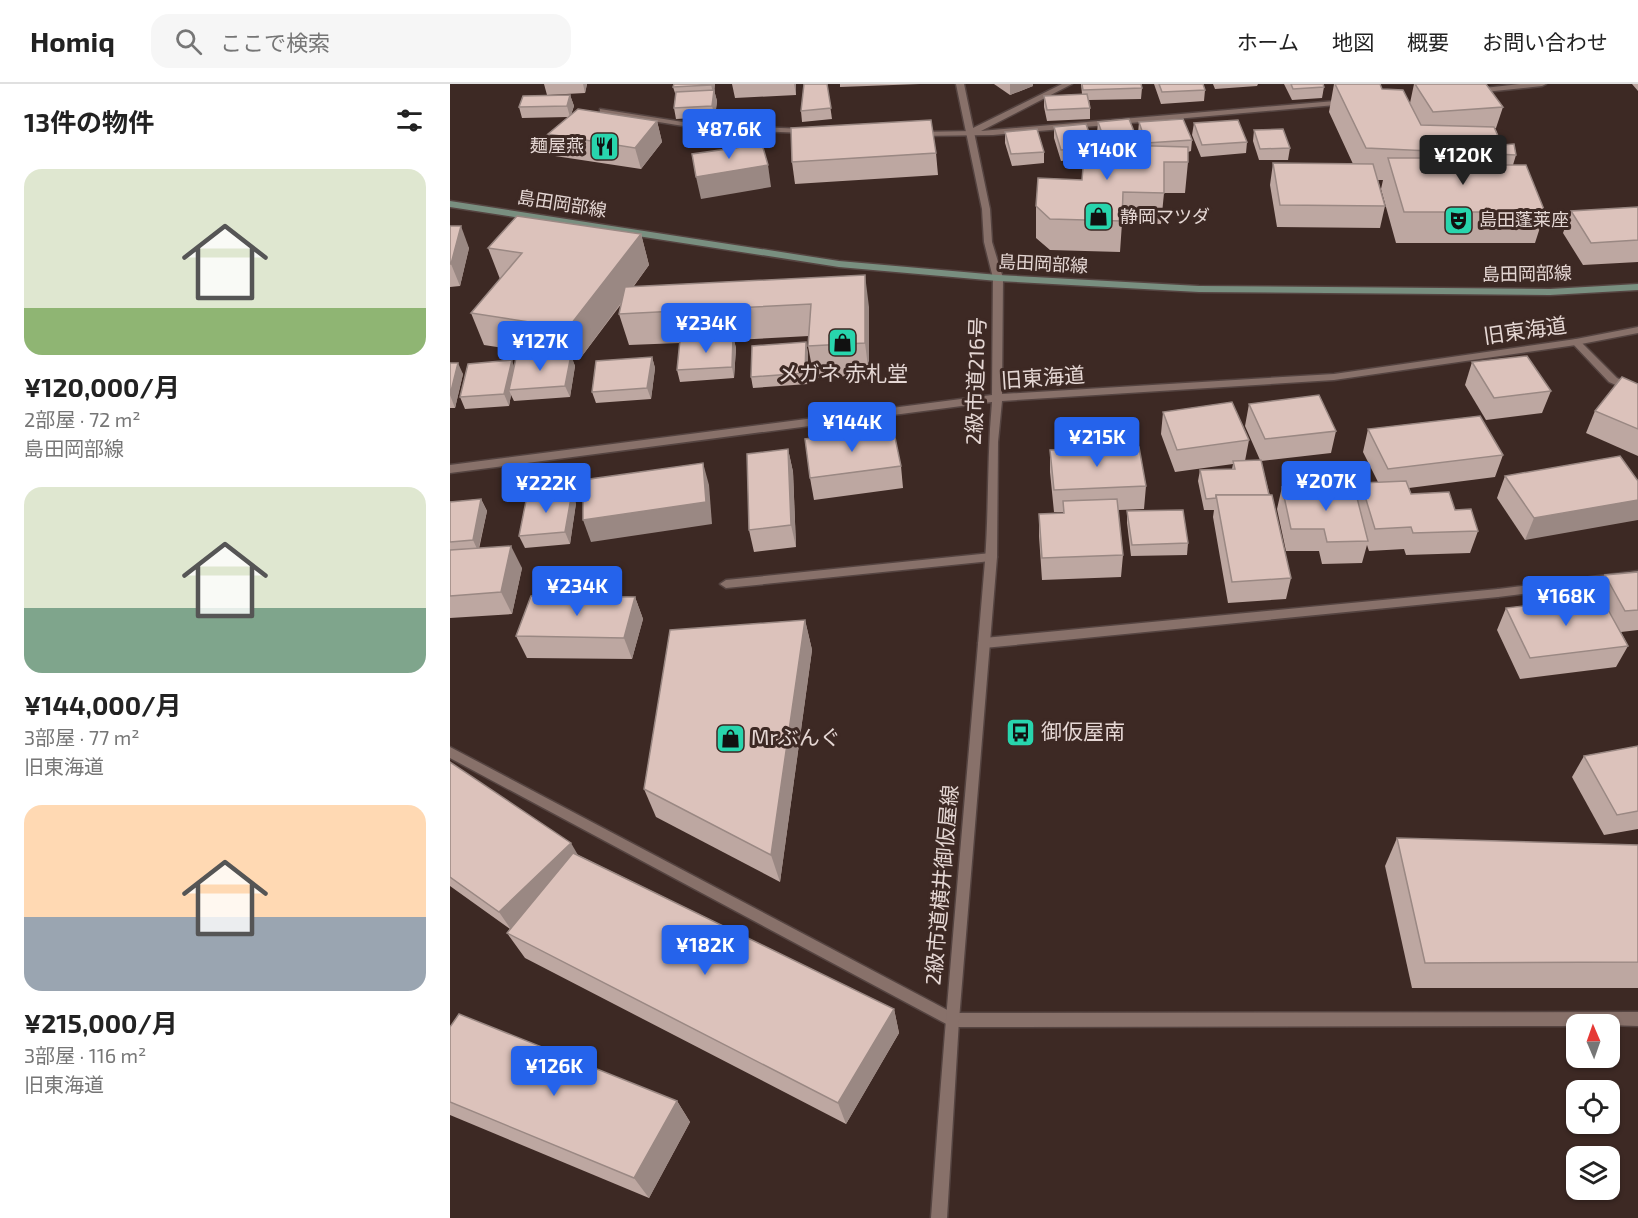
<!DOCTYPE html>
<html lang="ja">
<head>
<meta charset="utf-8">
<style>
	body { margin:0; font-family:"Exo 2","Noto Sans JP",sans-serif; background:#f6f6f6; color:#222; height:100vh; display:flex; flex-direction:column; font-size:22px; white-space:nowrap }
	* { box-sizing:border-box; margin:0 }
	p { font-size:20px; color:#767676 }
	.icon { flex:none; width:33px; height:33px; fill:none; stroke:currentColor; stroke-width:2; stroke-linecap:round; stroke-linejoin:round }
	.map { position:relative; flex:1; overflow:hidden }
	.panel { display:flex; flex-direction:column; background:#fff; width:450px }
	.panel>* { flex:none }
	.needle { width:39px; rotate:358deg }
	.controls { position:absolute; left:1116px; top:930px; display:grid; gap:12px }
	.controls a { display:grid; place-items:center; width:54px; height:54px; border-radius:12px; background:#fff; box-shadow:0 2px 4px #0004; font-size:30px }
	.price { position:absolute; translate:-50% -51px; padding:0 14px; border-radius:6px; background:#2563eb; color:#fff; font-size:20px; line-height:39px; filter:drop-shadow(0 2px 3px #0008) }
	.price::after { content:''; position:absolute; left:50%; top:36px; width:18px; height:14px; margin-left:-9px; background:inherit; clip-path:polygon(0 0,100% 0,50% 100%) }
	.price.active { background:#222; color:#fff }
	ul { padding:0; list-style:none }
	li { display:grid; align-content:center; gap:12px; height:318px; padding:0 24px }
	li span { display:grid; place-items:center; height:186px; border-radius:18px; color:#555 }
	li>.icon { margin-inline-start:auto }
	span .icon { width:108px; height:108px; fill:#fffc; stroke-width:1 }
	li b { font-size:26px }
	h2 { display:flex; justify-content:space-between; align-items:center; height:72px; padding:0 24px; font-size:26px }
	header { display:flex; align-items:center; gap:36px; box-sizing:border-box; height:84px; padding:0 30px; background:#fff; border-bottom:2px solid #e0e0e0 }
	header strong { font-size:28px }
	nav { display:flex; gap:33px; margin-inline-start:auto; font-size:21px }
	.search { width:420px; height:54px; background:#f6f6f6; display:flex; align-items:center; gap:15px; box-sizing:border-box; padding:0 21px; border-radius:18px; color:#767676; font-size:22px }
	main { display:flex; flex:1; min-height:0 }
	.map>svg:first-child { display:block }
</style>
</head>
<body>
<header>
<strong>Homiq</strong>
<div class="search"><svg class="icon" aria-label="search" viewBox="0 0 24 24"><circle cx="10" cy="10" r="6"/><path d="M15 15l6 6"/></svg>ここで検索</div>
<nav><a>ホーム</a><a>地図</a><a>概要</a><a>お問い合わせ</a></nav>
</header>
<main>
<section class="panel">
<h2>13件の物件<svg class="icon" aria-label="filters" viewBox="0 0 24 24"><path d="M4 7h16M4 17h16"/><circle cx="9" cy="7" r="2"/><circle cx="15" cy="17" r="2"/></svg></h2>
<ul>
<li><span style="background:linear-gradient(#dfe7d0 75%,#8fb573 0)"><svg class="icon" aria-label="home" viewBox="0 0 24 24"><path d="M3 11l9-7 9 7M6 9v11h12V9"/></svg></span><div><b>¥120,000/月</b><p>2部屋 · 72 m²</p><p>島田岡部線</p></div></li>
<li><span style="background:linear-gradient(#dfe7d0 65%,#7fa58c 0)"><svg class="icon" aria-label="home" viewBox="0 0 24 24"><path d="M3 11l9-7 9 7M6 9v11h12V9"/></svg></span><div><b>¥144,000/月</b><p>3部屋 · 77 m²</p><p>旧東海道</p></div></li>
<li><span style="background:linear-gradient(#ffd9b3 60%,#9aa5b1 0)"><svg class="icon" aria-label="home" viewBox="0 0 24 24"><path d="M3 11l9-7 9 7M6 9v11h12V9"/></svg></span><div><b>¥215,000/月</b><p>3部屋 · 116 m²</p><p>旧東海道</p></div></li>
</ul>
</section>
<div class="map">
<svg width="1188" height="1134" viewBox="0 0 1188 1134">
	<rect width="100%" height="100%" fill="#3d2924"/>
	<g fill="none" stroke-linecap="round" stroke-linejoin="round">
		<defs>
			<polygon id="service" points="1188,487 1188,495 1048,513 1042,509 1048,505"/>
			<g id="minor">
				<polygon points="612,0 622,0 531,47 897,16 901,18 897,20 543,51 468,52 464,50 468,48 523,47 523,44"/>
				<polygon points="1070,0 1096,0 1092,2 1025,9 1021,7 1025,5"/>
				<polygon points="150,25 252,41 355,45 359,47 355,49 252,45 153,29 150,29"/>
				<polygon points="1126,255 1129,256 1167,294 1188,304 1188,311 1159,298 1123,260 1123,256"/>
				<polygon points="541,469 547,473 541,477 276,504 270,500 276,496"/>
				<polygon points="1048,505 1054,509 1048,513 534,564 530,562 528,559 530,556 534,554"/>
				<polygon points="0,663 503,929 1188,928 1188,942 1126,940 1126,942 502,943 0,674"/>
			</g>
			<path id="tertiary" d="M506,0H514L540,125L542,158L553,194L552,310L884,290L1126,255L1188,243V249L1126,261L884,296L552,317L548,358L547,473L509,936L497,1134H481C496,915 517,696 535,477C539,424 537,371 542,318L0,389V381L542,311L543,194L534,158L532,125Z"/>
			<polygon id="secondary" points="0,117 389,177 548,191 749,202 1100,205 1188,200 1188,206 1100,211 749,208 548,197 389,183 0,123"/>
		</defs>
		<use href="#service" stroke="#554441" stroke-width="3"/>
		<use href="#minor" stroke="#554441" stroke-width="3"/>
		<use href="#tertiary" stroke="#554441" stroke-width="3"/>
		<use href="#secondary" stroke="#554441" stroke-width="3"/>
		<use href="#service" fill="#88716a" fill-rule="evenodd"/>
		<use href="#minor" fill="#88716a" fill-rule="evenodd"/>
		<use href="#tertiary" fill="#88716a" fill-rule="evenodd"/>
		<use href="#secondary" fill="#798f80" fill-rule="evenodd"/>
	</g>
	<g fill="#bda7a1">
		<polygon points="94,0 137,0 135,9 97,11"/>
		<polygon points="265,0 264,6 267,17 265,33 226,35 224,24 226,12 223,3"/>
		<polygon points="282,0 346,0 346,11 285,14"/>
		<polygon points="377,0 382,35 352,38 351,27"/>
		<polygon points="390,0 470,0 390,3"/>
		<polygon points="544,0 583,0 583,2 560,11"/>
		<polygon points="631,0 691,0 692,4 691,15 639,16 640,24 640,35 597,37 594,23 594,12 632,10"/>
		<polygon points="704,0 753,0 755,6 754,17 711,20"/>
		<polygon points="763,0 808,0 807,2 765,5"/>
		<polygon points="834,0 873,0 874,3 872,14 842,16"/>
		<polygon points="884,0 930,0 932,5 960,19 964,0 1053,23 1046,44 1045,44 1052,61 1066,71 1063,81 1095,128 1085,159 946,159 931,105 933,96 928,96 935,122 930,144 827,143 820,101 823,79 903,80 879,28"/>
		<polygon points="1182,0 1188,0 1188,7"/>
		<polygon points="120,11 124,22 121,31 207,37 212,58 191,85 105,72 98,50 118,33 72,34 69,23"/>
		<polygon points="648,38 688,57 688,62 693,62 688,49 689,38 742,56 741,67 738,68 738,78 735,109 714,109 711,140 672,139 670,168 600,166 586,154 586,122 632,96 634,75 611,77 604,54 604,43 643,60 652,60 647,49"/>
		<polygon points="744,39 797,58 796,69 751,73 742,51"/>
		<polygon points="804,46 840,64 838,76 809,76 803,57"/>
		<polygon points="555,48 594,68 594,79 562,82 555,59"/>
		<polygon points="486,69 488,91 345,100 342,78"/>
		<polygon points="1188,123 1188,178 1133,181 1113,149 1121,127"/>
		<polygon points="0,142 19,164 10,202 0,203"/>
		<polygon points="191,150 199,181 184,202 419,223 419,291 364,294 358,262 359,252 284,256 286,264 284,294 230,298 227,286 230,259 179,261 169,230 172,219 129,276 122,275 125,282 120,313 64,317 61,311 59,322 15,325 10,313 64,283 104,272 34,261 21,229 50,195 38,164"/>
		<polygon points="356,258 358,270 358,300 303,304 301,293"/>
		<polygon points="202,273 205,284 201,315 146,319 142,308"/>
		<polygon points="1022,278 1101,307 1092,329 1036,336 1015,301"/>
		<polygon points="0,279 13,290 5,324 0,324"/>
		<polygon points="1188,300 1188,372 1136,349 1145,327"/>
		<polygon points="799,320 886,347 881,369 811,377 841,494 836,515 778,519 763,433 764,426 754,426 748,397 750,386 782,385 783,380 725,388 711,350 713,328 799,356 795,377 810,376 795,342"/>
		<polygon points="918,345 1053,371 1045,393 959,404 961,410 1005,426 1028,447 1020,469 956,471 954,465 919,467 917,461 912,479 872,480 869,467 836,467 827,425 832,403 907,414 911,399 928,398 913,368"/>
		<polygon points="338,365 343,388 346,463 304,468 299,446"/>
		<polygon points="600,366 696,402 694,425 668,426 673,471 671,493 592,496 589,452 589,430 613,429 613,428 604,428 600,388"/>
		<polygon points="451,382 453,404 364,416 360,394"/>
		<polygon points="1055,392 1188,397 1075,456 1047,414"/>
		<polygon points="31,415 37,427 29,465 72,484 62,530 0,534 0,418"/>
		<polygon points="126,419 120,460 75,464 69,452"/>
		<polygon points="677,427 738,459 737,471 681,472 677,439"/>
		<polygon points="1188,488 1188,546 1171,548 1178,562 1166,583 1070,595 1047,546 1056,524 1145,514 1144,513 1155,491"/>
		<polygon points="185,513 193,535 182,575 77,574 66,552"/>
		<polygon points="355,536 362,566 330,798 206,733 194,705"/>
		<polygon points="1188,662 1188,745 1154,751 1122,693 1134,672"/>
		<polygon points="0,678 128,771 444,925 449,949 396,1040 75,874 57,849 60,845 0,802"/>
		<polygon points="947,754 1188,761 1188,904 962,904 935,782"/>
		<polygon points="0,943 227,1017 240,1038 199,1114 0,1031"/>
	</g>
	<g fill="#9a8883">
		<polygon points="133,0 137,0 135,9"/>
		<polygon points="261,0 265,0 264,12 261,1"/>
		<polygon points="344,0 346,0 346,11"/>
		<polygon points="560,0 583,0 583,2 560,11"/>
		<polygon points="264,6 267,17 265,33 262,22"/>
		<polygon points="120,11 124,22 120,33 117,22"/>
		<polygon points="207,37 212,58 191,85 185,64"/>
		<polygon points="318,81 321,103 251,115 246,93"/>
		<polygon points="11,142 19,164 10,202 1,180"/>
		<polygon points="191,150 199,181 129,276 118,244"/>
		<polygon points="415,191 419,223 419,291 415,259"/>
		<polygon points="283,253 286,264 284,294 282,283"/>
		<polygon points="356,258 358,270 358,300 355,289"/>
		<polygon points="121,271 125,282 120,313 115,302"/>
		<polygon points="202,273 205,284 201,315 197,304"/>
		<polygon points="62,276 66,288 59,306 61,311 59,322 54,310"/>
		<polygon points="8,279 13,290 5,324 0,311"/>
		<polygon points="338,365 343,388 346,463 341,441"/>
		<polygon points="253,379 259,401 262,440 141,458 133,436"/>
		<polygon points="122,408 126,419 120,460 115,448"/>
		<polygon points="31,415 37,427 28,467 23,456"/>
		<polygon points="1188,416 1188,436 1075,456 1084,434"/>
		<polygon points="61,462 72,484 62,530 51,508"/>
		<polygon points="185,513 193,535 182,575 174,554"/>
		<polygon points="355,536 362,566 330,798 321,771"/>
		<polygon points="121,759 132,778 62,847 49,828"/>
		<polygon points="444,925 449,949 396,1040 388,1019"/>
		<polygon points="227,1017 240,1038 199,1114 184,1094"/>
	</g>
	<g fill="#dcc2bb" stroke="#9a8883" stroke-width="1.5">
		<polygon points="224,0 261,0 261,1 223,3"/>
		<polygon points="354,0 377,0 381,24 351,27"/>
		<polygon points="632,0 691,0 692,4 633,6"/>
		<polygon points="709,0 753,0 755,6 712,8"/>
		<polygon points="841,0 873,0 874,3 843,5"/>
		<polygon points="885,0 930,0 932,5 953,6 971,41 1044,43 1052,61 1064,60 1066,71 916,64"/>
		<polygon points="965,0 1036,0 1053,23 983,28"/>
		<polygon points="264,6 262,22 224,24 226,8"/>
		<polygon points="637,10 640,24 597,26 594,12"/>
		<polygon points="120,11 117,22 69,23 73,12"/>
		<polygon points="128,25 207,37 185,64 98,50"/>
		<polygon points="679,35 688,57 656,60 648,38"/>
		<polygon points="733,35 742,56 696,59 689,38"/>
		<polygon points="481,36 486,69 342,78 341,44"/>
		<polygon points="788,36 797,58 752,61 744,39"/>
		<polygon points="636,40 643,60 635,60 634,64 611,66 604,43"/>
		<polygon points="587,45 594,68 561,70 555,48"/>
		<polygon points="833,45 840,64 810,65 804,46"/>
		<polygon points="312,60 318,81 246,93 242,70"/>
		<polygon points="635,60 738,63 738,78 714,78 714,109 673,108 672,137 600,135 586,122 588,94 632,96"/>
		<polygon points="938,74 1019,74 1021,81 1076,81 1095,128 954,128"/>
		<polygon points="823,79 923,80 935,122 830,121"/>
		<polygon points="1188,123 1188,156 1141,159 1121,127"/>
		<polygon points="67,132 191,150 118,244 21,229 72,169 38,164"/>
		<polygon points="0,142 11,142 1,180 0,180"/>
		<polygon points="415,191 415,259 358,262 361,220 169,230 175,203"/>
		<polygon points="283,253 282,283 227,286 230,256"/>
		<polygon points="356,258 355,289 301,293 302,262"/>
		<polygon points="121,271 115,302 59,306 66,274"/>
		<polygon points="1077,272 1101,307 1044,314 1022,278"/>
		<polygon points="202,273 197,304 142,308 146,277"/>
		<polygon points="62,276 54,310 10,313 18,280"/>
		<polygon points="0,279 8,279 0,311"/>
		<polygon points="1172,293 1188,300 1188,345 1145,327"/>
		<polygon points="869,311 886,347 815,355 799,320"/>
		<polygon points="782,318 799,356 727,366 713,328"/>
		<polygon points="1030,332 1053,371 938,385 918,345"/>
		<polygon points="443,344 451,382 360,394 355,355"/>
		<polygon points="689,363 696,402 604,406 600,366"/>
		<polygon points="338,365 341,441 299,446 297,370"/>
		<polygon points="1170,372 1188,397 1188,416 1084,434 1055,392"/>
		<polygon points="811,376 819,411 766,411 766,414 756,415 750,386 785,385 783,377"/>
		<polygon points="253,379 256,418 133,436 133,396"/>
		<polygon points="956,397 961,410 999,408 1005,426 1021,425 1028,447 963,449 961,443 925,445 911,399"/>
		<polygon points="904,402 918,457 877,458 874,445 841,445 832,403"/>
		<polygon points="122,408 115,448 69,452 77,412"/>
		<polygon points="766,411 822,411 841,494 782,498"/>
		<polygon points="31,415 23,456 0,458 0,418"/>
		<polygon points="667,415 673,471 592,474 589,430 614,429 613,417"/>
		<polygon points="733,426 738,459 682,461 677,427"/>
		<polygon points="61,462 51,508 0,512 0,466"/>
		<polygon points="1188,488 1188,526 1175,527 1155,491"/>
		<polygon points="81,512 185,513 174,554 66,552"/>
		<polygon points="1151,513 1178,562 1080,574 1056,524"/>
		<polygon points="355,536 321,771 194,705 220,546"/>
		<polygon points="1188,662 1188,727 1167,731 1134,672"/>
		<polygon points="0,678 121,759 49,828 0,793"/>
		<polygon points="947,754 1188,761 1188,878 975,879"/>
		<polygon points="123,769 444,925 388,1019 57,849"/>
		<polygon points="9,930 227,1017 184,1094 0,1018 0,943"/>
	</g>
	<defs>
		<symbol id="restaurant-square" viewBox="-11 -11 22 22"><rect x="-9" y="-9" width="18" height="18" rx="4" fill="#28d5ad" stroke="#3d2924"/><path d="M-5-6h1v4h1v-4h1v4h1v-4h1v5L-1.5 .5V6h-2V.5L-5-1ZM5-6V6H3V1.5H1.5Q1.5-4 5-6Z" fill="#111"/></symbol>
		<symbol id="shop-square" viewBox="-11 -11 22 22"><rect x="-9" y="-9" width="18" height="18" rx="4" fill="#28d5ad" stroke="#3d2924"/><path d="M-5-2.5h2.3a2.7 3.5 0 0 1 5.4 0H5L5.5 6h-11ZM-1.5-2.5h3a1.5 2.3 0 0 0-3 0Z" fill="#111"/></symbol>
		<symbol id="theatre-square" viewBox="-11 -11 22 22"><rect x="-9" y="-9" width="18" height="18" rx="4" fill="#28d5ad" stroke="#3d2924"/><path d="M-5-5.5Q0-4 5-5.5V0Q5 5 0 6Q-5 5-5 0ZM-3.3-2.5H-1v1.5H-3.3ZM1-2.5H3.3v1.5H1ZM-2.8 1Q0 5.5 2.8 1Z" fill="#111"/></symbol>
		<symbol id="bus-square" viewBox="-11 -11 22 22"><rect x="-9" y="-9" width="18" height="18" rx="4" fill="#28d5ad" stroke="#3d2924"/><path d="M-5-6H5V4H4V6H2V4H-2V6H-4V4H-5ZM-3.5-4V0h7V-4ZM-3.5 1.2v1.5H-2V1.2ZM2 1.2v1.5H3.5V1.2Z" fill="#111"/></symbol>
	</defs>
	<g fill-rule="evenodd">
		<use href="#restaurant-square" x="138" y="46" width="33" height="33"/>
		<use href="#shop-square" x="632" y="116" width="33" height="33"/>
		<use href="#theatre-square" x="992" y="120" width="33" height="33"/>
		<use href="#shop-square" x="376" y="242" width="33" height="33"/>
		<use href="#bus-square" x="554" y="632" width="33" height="33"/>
		<use href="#shop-square" x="264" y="638" width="33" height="33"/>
	</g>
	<g text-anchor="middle" stroke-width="6" stroke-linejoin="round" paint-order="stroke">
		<g font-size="18" fill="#e5d7d4" stroke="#3d2924" text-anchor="start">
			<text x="134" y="68" text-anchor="end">麺屋燕</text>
			<text x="670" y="139">静岡マツダ</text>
			<text x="1029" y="142">島田蓬莱座</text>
		</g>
		<g font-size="18" fill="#e5d7d4" stroke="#3d2924">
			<text transform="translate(112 120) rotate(9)" y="6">島田岡部線</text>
			<text transform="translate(593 180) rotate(3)" y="6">島田岡部線</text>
			<text transform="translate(1077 190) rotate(-1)" y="6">島田岡部線</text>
		</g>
		<g font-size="21" fill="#e5d7d4" stroke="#3d2924">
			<text transform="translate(1075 247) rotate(-8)" y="7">旧東海道</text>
			<text transform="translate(593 294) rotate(-4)" y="7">旧東海道</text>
			<text transform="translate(526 297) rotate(-88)" y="7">2級市道216号</text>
			<text transform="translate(492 801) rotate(-85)" y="7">2級市道横井御仮屋線</text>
		</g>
		<g font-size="21" fill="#e5d7d4" stroke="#3d2924" text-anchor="start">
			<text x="393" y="297" text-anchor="middle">メガネ 赤札堂</text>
			<text x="591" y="655">御仮屋南</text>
			<text x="301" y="661">Mrぶんぐ</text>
		</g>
	</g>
</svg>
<div class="controls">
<a><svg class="needle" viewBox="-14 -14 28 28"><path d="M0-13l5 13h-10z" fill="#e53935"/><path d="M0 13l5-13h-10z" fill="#767676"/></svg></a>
<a><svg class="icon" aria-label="locate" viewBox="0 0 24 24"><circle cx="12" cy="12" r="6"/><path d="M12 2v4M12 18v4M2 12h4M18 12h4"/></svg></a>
<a><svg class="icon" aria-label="layers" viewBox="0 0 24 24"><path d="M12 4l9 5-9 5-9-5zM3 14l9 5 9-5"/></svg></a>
</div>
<b class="price" style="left:279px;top:76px">¥87.6K</b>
<b class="price" style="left:657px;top:97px">¥140K</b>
<b class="price active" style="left:1013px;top:102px">¥120K</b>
<b class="price" style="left:256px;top:270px">¥234K</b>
<b class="price" style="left:90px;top:288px">¥127K</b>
<b class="price" style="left:402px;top:369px">¥144K</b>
<b class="price" style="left:647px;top:384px">¥215K</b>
<b class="price" style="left:876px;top:428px">¥207K</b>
<b class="price" style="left:96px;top:430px">¥222K</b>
<b class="price" style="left:127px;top:533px">¥234K</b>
<b class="price" style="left:1116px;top:543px">¥168K</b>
<b class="price" style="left:255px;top:892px">¥182K</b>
<b class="price" style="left:104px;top:1013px">¥126K</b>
</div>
</main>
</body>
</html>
